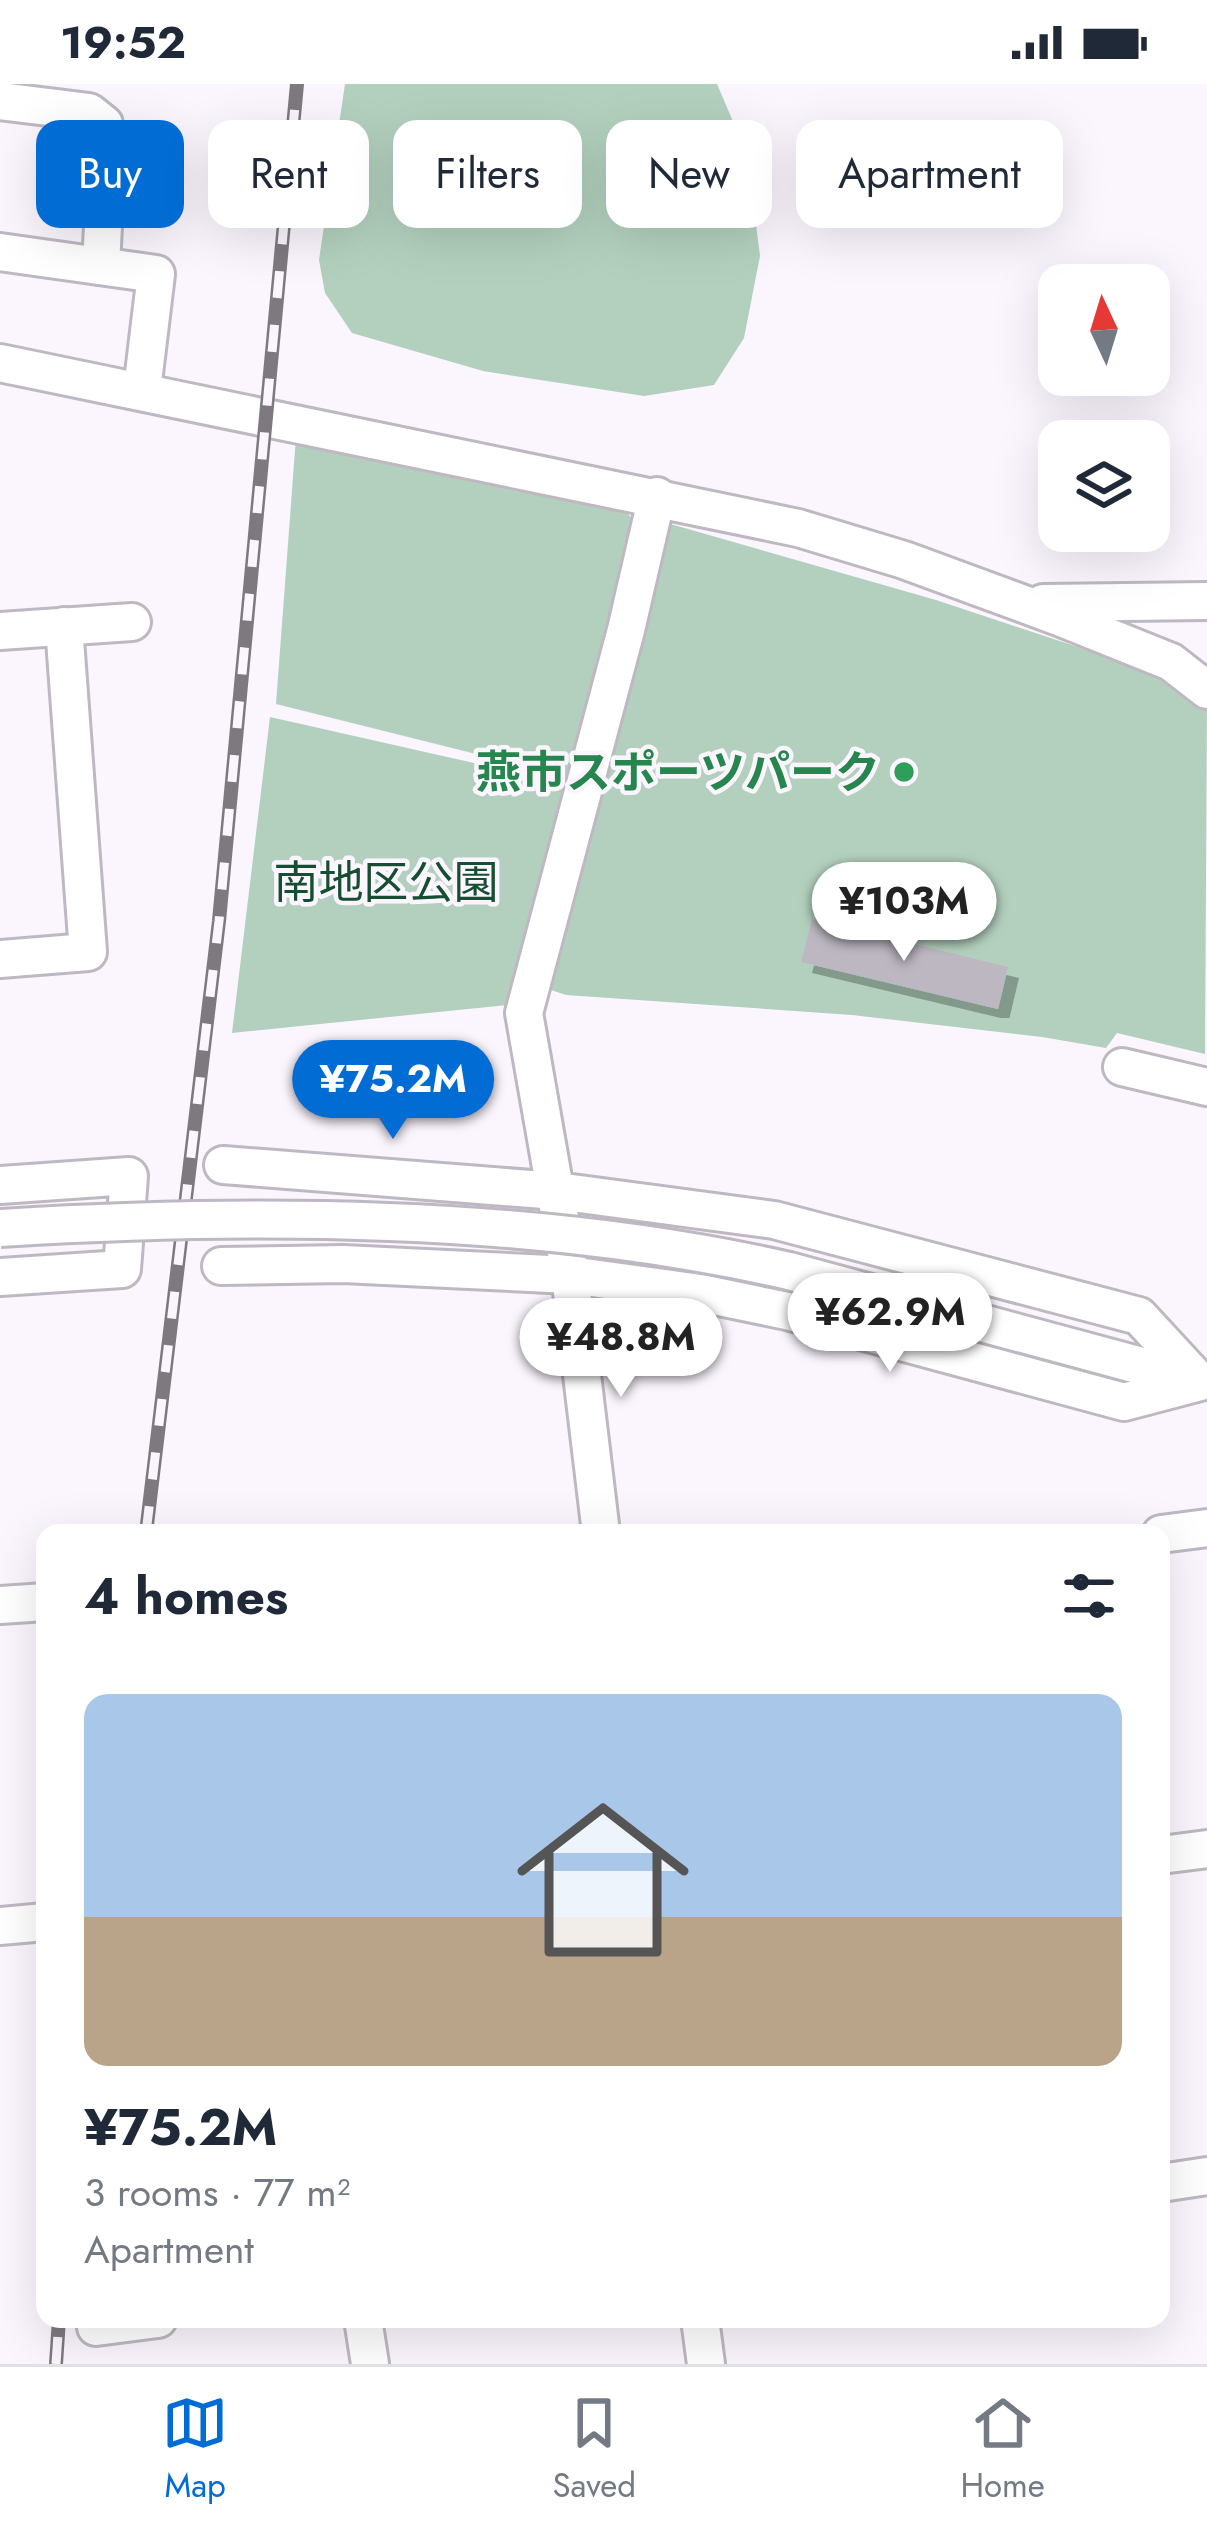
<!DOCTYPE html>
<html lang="en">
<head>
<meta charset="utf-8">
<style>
	body { margin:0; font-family:Jost,"Noto Sans JP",sans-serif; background:#f6f6f7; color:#1f2937; height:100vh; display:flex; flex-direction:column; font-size:45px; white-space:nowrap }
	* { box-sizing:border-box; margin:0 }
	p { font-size:39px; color:#747a83 }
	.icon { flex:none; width:66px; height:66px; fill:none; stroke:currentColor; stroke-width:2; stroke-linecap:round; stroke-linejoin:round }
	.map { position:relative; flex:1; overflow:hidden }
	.drawer { position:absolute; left:36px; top:1440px; width:1134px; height:804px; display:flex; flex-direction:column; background:#fff; border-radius:24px; box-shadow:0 12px 48px #0002 }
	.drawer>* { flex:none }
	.hud { position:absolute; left:36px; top:36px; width:1137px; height:108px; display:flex; gap:24px }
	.needle { width:78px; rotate:356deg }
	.buttons { position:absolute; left:1038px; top:180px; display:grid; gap:24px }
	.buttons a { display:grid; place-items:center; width:132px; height:132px; border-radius:24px; background:#fff; box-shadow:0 12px 48px #0002; font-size:60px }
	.price { position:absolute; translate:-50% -102px; padding:0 27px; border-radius:42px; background:#fff; color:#222; font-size:39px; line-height:78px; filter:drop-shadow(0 3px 6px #0008) }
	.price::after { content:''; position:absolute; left:50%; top:72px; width:36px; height:27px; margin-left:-18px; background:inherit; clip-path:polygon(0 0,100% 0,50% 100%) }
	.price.on { background:#006cd4; color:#fff }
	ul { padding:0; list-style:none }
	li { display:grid; align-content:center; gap:24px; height:636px; padding:0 48px }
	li+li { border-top:3px solid #e0e1e3 }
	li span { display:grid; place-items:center; height:372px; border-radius:24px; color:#555 }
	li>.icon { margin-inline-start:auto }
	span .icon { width:216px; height:216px; fill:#fffc; stroke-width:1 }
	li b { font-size:51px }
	h2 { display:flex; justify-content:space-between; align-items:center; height:144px; padding:0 48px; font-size:51px }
	.tag { padding:0 42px; border-radius:24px; background:#fff; box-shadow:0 12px 48px #0002; font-size:42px; line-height:108px }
	.tag.on { background:#006cd4; color:#fff }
	.status { display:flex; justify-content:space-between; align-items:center; height:84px; padding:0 60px; background:#fff; direction:ltr }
	.status svg { height:33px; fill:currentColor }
	.tab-bar { display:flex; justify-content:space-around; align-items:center; height:168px; border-top:3px solid #e0e1e3; background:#fff; font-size:33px; color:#747a83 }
	.tab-bar a { display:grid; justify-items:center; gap:6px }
	.tab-bar .on { color:#006cd4 }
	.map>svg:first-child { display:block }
</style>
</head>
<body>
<div class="status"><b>19:52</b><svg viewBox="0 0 49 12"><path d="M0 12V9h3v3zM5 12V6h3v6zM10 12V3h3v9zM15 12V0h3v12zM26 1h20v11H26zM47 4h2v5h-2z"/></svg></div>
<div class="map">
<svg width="1207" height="2280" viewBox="0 0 1207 2280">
	<defs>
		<filter id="shadow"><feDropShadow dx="11" dy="11" stdDeviation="0" flood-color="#0004"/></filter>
	</defs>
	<rect width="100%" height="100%" fill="#fbf5fe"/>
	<g fill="#b3d0be">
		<polygon points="345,0 717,0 747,70 760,172 744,254 714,301 644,312 483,287 352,249 325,209 319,176"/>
		<polygon points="296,353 620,420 633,436 631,470 576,695 276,620"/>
		<polygon points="660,437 936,516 1138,583 1185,604 1207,619 1205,970 1117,949 1106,964 1042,953 852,931 566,911 551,906 548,880"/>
		<polygon points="270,633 576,702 517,920 232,949"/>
	</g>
	<polygon fill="#bdb7c2" filter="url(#shadow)" points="812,835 1008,883 998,925 801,878"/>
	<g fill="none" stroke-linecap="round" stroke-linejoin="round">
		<defs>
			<g id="minor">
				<polyline points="0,17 89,28 104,40 107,62 101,182"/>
				<polyline points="0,168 156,190 142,306"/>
				<polyline points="0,279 798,444 904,476 1059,533 1171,578 1207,606"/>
				<polyline points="1043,519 1207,517"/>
				<polyline points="0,547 132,538"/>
				<polyline points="0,875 88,868 64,542"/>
				<polyline points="1122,983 1207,1003"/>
				<polyline points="0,1101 129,1092 122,1185 0,1193"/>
				<polyline points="221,1182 343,1180 570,1191 700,1209 787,1227 1124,1318 1200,1298 1139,1232 774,1136 557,1107 223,1081"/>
				<polyline points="789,1187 1197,1297"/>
				<polyline points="601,1449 570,1191 524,929 626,546 657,412"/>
				<polyline points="1161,1450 1207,1444"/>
				<polyline points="0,1521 45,1518"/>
				<polyline points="1161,1771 1207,1765"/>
				<polyline points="0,1842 45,1838"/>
				<polyline points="1161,2099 1207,2092"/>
				<polyline points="363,2235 370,2280"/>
				<polyline points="700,2235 706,2280"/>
				<polyline points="96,2243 158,2235"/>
			</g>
		</defs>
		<use href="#minor" stroke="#bfb8c2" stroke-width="42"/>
		<use href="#minor" stroke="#fff" stroke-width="36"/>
		<defs>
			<g id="rail">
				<polyline points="146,1449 219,837 297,0"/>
				<polyline points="56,2280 59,2235"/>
			</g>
		</defs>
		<use href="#rail" stroke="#7d797f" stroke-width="14"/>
		<use href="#rail" stroke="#fbf5fe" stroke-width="9" stroke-dasharray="27" stroke-linecap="butt"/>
		<defs>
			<path id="minor-bridge" d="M0,1144C255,1128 540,1130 789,1187"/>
		</defs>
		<use href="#minor-bridge" stroke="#bfb8c2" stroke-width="42" stroke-linecap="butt"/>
		<use href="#minor-bridge" stroke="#fff" stroke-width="36"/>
	</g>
	<circle fill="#2e9e5b" stroke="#fbf5fe" stroke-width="4.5" cx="904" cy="688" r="12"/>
	<g text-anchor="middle" stroke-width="9" stroke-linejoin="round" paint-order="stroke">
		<g font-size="45" font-weight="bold" fill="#27864d" stroke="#fbf5fe" text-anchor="end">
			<text x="880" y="704">燕市スポーツパーク</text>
		</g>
		<g font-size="45" fill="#164e32" stroke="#fbf5fe">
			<text x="386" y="814">南地区公園</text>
		</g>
	</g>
</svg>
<div class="buttons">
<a><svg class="needle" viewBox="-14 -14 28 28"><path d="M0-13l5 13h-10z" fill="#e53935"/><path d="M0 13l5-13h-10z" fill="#747a83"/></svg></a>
<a><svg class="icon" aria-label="layers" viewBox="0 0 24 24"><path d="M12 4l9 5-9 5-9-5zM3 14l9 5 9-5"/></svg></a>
</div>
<b class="price" style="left:904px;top:880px">¥103M</b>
<b class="price on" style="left:393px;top:1058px">¥75.2M</b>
<b class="price" style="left:890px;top:1291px">¥62.9M</b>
<b class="price" style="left:621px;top:1316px">¥48.8M</b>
<div class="hud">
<a class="tag on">Buy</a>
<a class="tag">Rent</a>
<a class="tag">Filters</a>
<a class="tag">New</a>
<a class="tag">Apartment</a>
</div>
<section class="drawer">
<h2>4 homes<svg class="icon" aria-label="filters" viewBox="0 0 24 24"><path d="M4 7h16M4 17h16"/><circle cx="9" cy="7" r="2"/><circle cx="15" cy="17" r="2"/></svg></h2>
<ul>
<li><span style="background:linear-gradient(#a9c7e8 60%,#b9a48a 0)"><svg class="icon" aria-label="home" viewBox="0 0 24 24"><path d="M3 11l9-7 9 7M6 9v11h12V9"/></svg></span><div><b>¥75.2M</b><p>3 rooms · 77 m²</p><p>Apartment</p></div></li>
</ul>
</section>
</div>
<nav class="tab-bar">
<a class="on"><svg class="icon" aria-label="map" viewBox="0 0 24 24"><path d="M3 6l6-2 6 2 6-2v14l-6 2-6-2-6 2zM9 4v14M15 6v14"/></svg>Map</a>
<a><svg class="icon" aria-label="saved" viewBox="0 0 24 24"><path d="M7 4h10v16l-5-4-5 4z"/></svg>Saved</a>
<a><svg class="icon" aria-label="home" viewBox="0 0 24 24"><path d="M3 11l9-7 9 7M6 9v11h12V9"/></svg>Home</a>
</nav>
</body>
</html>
